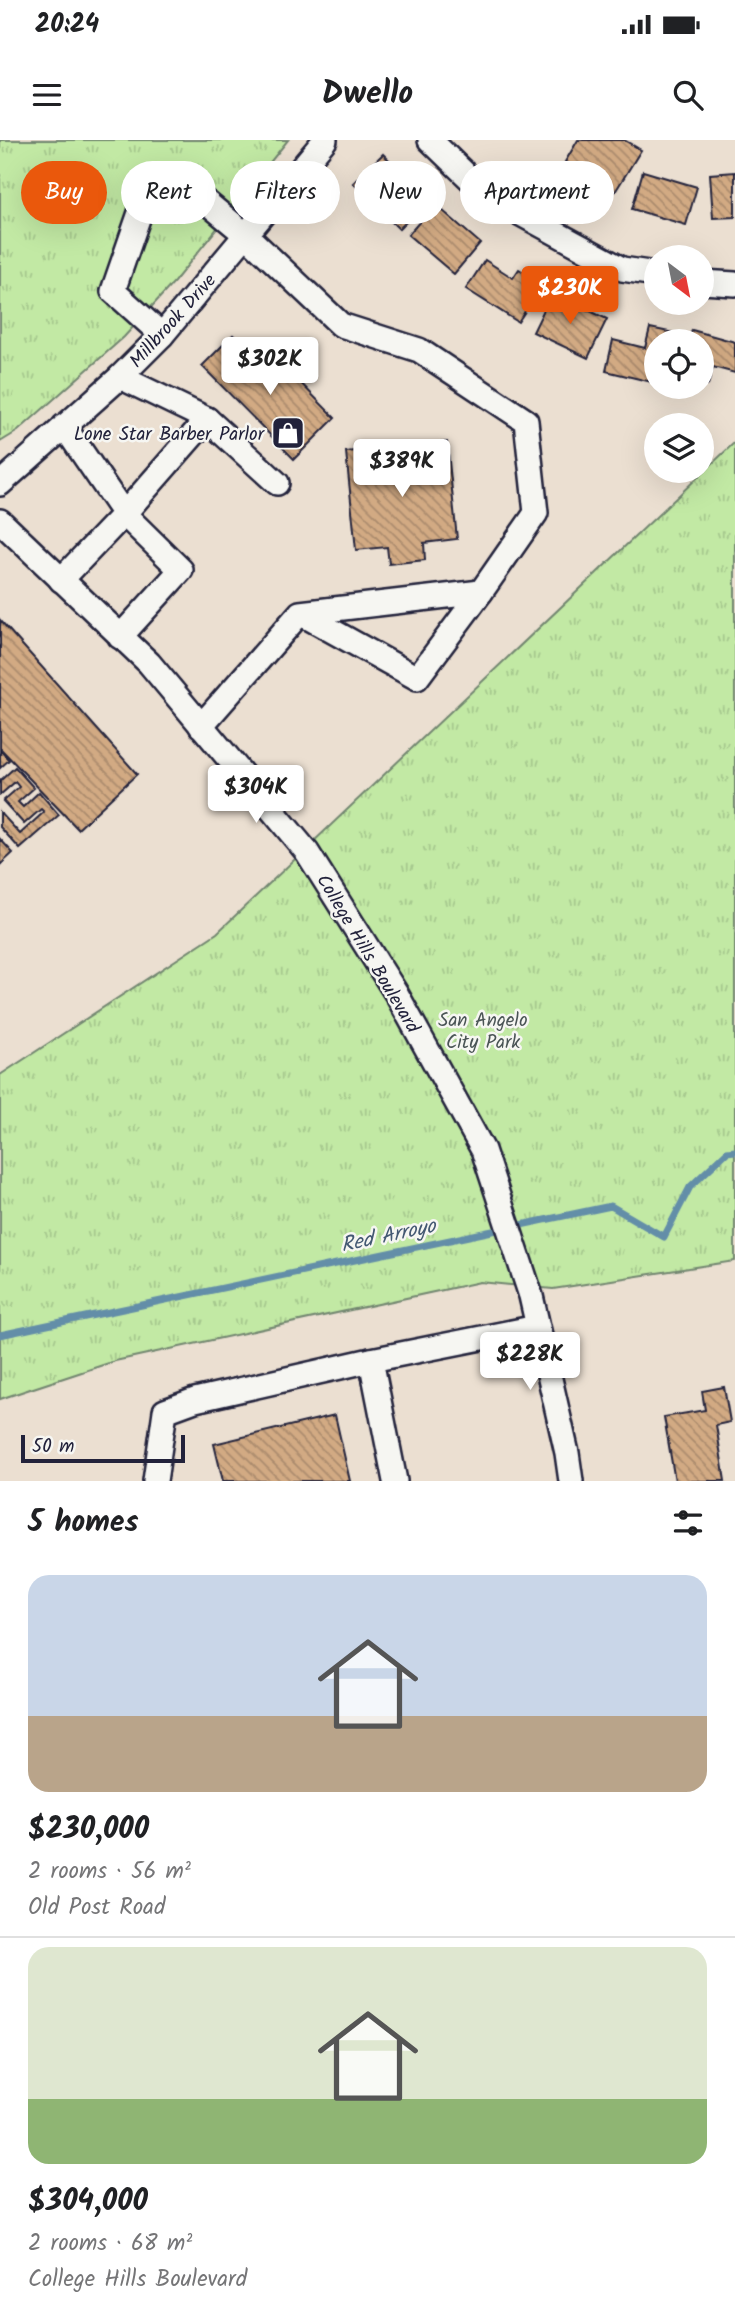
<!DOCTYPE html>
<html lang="en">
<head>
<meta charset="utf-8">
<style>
	body { margin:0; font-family:Kalam,sans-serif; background:#f2f2f2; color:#202124; height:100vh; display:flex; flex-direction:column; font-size:26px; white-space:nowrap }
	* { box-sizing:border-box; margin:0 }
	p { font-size:23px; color:#757577 }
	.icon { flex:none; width:38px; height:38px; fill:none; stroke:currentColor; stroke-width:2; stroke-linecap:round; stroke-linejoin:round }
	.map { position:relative; height:1341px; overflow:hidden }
	.side { display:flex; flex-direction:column; background:#fff; flex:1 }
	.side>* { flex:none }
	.top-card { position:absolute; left:21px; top:21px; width:693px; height:63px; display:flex; gap:14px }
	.needle { width:46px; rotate:148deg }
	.controls { position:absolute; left:644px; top:105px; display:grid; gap:14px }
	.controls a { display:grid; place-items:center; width:70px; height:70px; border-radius:50%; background:#fff; box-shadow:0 7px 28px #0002; font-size:35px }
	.scale { position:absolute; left:21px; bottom:18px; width:164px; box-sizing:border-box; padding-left:7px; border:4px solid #22223b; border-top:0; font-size:19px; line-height:24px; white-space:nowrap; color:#22223b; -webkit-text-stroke:5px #f6f6f2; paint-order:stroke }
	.price { position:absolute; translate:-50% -60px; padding:0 16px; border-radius:7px; background:#fff; color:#222; font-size:23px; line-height:46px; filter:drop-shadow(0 2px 4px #0008) }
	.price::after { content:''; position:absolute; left:50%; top:42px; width:21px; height:16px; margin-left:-10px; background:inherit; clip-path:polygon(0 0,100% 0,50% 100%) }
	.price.active { background:#ea580c; color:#fff }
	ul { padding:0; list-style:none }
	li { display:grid; align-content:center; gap:14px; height:371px; padding:0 28px }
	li+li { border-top:2px solid #e0e0e0 }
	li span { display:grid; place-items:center; height:217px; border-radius:21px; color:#555 }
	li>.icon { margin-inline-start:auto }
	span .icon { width:126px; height:126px; fill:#fffc; stroke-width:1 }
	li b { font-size:30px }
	h2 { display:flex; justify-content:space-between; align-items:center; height:84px; padding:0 28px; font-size:30px }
	.pill { padding:0 24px; border-radius:32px; background:#fff; box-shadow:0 7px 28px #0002; font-size:24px; line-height:63px }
	.pill.active { background:#ea580c; color:#fff }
	.status { display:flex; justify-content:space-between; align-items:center; height:49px; padding:0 35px; background:#fff; direction:ltr }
	.status svg { height:19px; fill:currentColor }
	header { display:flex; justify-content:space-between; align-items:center; height:91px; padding:0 28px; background:#fff; font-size:32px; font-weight:600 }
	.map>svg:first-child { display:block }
</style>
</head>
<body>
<div class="status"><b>20:24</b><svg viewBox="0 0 49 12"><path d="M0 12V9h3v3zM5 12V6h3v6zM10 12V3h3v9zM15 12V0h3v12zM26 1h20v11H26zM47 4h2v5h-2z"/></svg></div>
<header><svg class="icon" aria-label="menu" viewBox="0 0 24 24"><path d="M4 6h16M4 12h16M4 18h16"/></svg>Dwello<svg class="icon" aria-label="search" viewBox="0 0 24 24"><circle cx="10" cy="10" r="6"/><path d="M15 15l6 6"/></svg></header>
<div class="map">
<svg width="735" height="1341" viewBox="0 0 735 1341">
	<defs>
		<pattern id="park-tufts" width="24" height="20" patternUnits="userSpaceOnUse" patternTransform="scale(1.75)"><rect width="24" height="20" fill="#c2e9a4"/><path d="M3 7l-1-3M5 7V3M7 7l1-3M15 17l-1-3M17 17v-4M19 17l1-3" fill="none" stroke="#a6c88e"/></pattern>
		<pattern id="building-back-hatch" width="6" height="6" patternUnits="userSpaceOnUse" patternTransform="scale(1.75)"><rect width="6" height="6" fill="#d2aa83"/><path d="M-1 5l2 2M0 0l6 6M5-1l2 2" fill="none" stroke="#aa8a6c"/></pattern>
	</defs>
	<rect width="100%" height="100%" fill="#ebdfd1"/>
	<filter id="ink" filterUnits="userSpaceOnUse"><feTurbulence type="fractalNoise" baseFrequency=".0143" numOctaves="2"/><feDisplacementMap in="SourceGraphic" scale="14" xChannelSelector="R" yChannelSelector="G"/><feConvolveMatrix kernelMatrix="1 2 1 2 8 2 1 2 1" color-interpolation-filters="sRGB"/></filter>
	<g filter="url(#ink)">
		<g fill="url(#park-tufts)" stroke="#728670" stroke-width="2">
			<polygon points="0,0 288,0 174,142 124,197 18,291 0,302"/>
			<polygon points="735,302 735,1121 553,1149 480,1142 115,1221 0,1259 0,935 217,793"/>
		</g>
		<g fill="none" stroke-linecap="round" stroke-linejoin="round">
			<polyline stroke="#638ea8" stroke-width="7" points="0,1195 611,1066 664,1097 690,1047 727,1012 735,1011"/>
		</g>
		<g fill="url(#building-back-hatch)" stroke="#22223b" stroke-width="2">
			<polygon points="578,0 624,0 641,10 615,52 565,22"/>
			<polygon points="383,14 429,59 399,89 353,43"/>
			<polygon points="643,31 697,47 686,85 632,69"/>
			<polygon points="735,32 735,77 713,78 710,34"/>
			<polygon points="435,64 480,103 454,134 408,95"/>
			<polygon points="485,120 513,138 519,129 543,144 518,182 466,149"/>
			<polygon points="552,153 607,179 588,218 533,192"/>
			<polygon points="650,188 674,193 672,201 656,201 656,243 606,231 613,200 645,208"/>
			<polygon points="692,190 735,202 735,233 713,227 708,245 702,243 702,201 689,201"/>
			<polygon points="233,195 275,236 285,227 335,278 294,319 202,226"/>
			<polygon points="447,302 457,399 424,403 425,420 389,424 387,407 356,410 346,312"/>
			<polygon points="0,480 137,634 78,689 0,608"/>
			<polygon points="0,610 9,620 0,628"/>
			<polygon points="15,627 34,648 18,662 23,667 39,652 59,675 20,709 0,687 0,672 20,694 44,672 41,669 24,684 3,661 19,647 15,642 0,655 0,641"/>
			<polygon points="0,699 13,713 0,725"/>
			<polygon points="724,1247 730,1282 716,1285 725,1341 675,1341 664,1277 705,1270 702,1251"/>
			<polygon points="335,1275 350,1341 223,1341 214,1304"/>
		</g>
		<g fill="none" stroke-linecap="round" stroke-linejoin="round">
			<defs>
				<g id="minor">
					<polyline points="430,0 488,56 622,129 656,134"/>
					<polyline points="702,142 735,144"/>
					<polyline points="162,195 113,151 142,67 179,56 205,61 246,95 341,185 419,210 526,281 536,373 481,452"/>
					<polyline points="120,237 207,279 277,343"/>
					<polyline points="0,344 120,237 162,195 325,0"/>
					<polyline points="0,381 149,523 307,712 396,853 483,1010 531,1156 567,1313 571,1341"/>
					<polyline points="61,440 124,374 64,286"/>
					<polyline points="120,497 181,430 124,374 207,279"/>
					<polyline points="201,586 300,473 417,538 481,452 300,473"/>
					<polyline points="155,1341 165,1271 195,1260 371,1220"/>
					<polyline points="395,1341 371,1220 537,1187"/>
				</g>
			</defs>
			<use href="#minor" stroke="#22223b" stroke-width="28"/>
			<use href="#minor" stroke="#f6f6f2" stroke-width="23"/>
		</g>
	</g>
	<defs>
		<symbol id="shop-square" viewBox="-11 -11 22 22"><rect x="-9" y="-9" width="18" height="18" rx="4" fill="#22223b" stroke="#f6f6f2"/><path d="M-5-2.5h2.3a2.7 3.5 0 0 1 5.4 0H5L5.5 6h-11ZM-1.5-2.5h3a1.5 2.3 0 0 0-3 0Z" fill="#fff"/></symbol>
	</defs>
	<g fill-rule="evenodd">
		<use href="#shop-square" x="269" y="274" width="38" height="38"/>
	</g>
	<g text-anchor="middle" stroke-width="5" stroke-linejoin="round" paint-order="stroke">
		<g font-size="19" fill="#22223b" stroke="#f6f6f2">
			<text transform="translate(172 180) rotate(-48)" y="7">Millbrook Drive</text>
			<text transform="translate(369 813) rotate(59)" y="7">College Hills Boulevard</text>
		</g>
		<g font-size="19" fill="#22223b" stroke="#f6f6f2" text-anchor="end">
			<text x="264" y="300">Lone Star Barber Parlor</text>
		</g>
		<g font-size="19" fill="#4a5455" stroke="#f6f6f2">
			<text x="483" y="886">San Angelo<tspan x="483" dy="22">City Park</tspan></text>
		</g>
		<g font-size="21" font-style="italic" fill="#435872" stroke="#f6f6f2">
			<text transform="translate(388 1095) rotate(-12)" y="7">Red Arroyo</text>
		</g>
	</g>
</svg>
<div class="controls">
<a><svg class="needle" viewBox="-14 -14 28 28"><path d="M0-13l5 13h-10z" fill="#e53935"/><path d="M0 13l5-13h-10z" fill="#757577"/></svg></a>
<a><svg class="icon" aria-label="locate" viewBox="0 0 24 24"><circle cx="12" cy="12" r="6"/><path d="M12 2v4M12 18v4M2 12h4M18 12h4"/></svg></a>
<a><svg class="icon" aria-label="layers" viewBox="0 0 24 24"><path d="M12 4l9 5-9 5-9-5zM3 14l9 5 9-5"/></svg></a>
</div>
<div class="scale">50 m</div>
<b class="price active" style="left:570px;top:186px">$230K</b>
<b class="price" style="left:270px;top:257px">$302K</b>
<b class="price" style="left:402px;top:359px">$389K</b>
<b class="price" style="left:256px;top:685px">$304K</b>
<b class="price" style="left:530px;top:1252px">$228K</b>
<div class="top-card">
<a class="pill active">Buy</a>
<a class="pill">Rent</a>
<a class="pill">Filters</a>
<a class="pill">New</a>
<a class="pill">Apartment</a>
</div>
</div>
<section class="side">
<h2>5 homes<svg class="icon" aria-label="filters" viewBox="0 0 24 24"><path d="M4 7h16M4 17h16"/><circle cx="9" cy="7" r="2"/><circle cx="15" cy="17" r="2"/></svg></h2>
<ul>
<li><span style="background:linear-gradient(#c9d6e8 65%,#b9a48a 0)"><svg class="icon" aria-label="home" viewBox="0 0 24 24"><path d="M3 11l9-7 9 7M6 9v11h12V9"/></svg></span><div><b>$230,000</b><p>2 rooms · 56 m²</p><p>Old Post Road</p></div></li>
<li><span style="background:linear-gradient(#dfe7d0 70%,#8fb573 0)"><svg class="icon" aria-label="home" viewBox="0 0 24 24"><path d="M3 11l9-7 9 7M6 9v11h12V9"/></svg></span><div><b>$304,000</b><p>2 rooms · 68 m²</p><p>College Hills Boulevard</p></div></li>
</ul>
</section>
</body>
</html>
